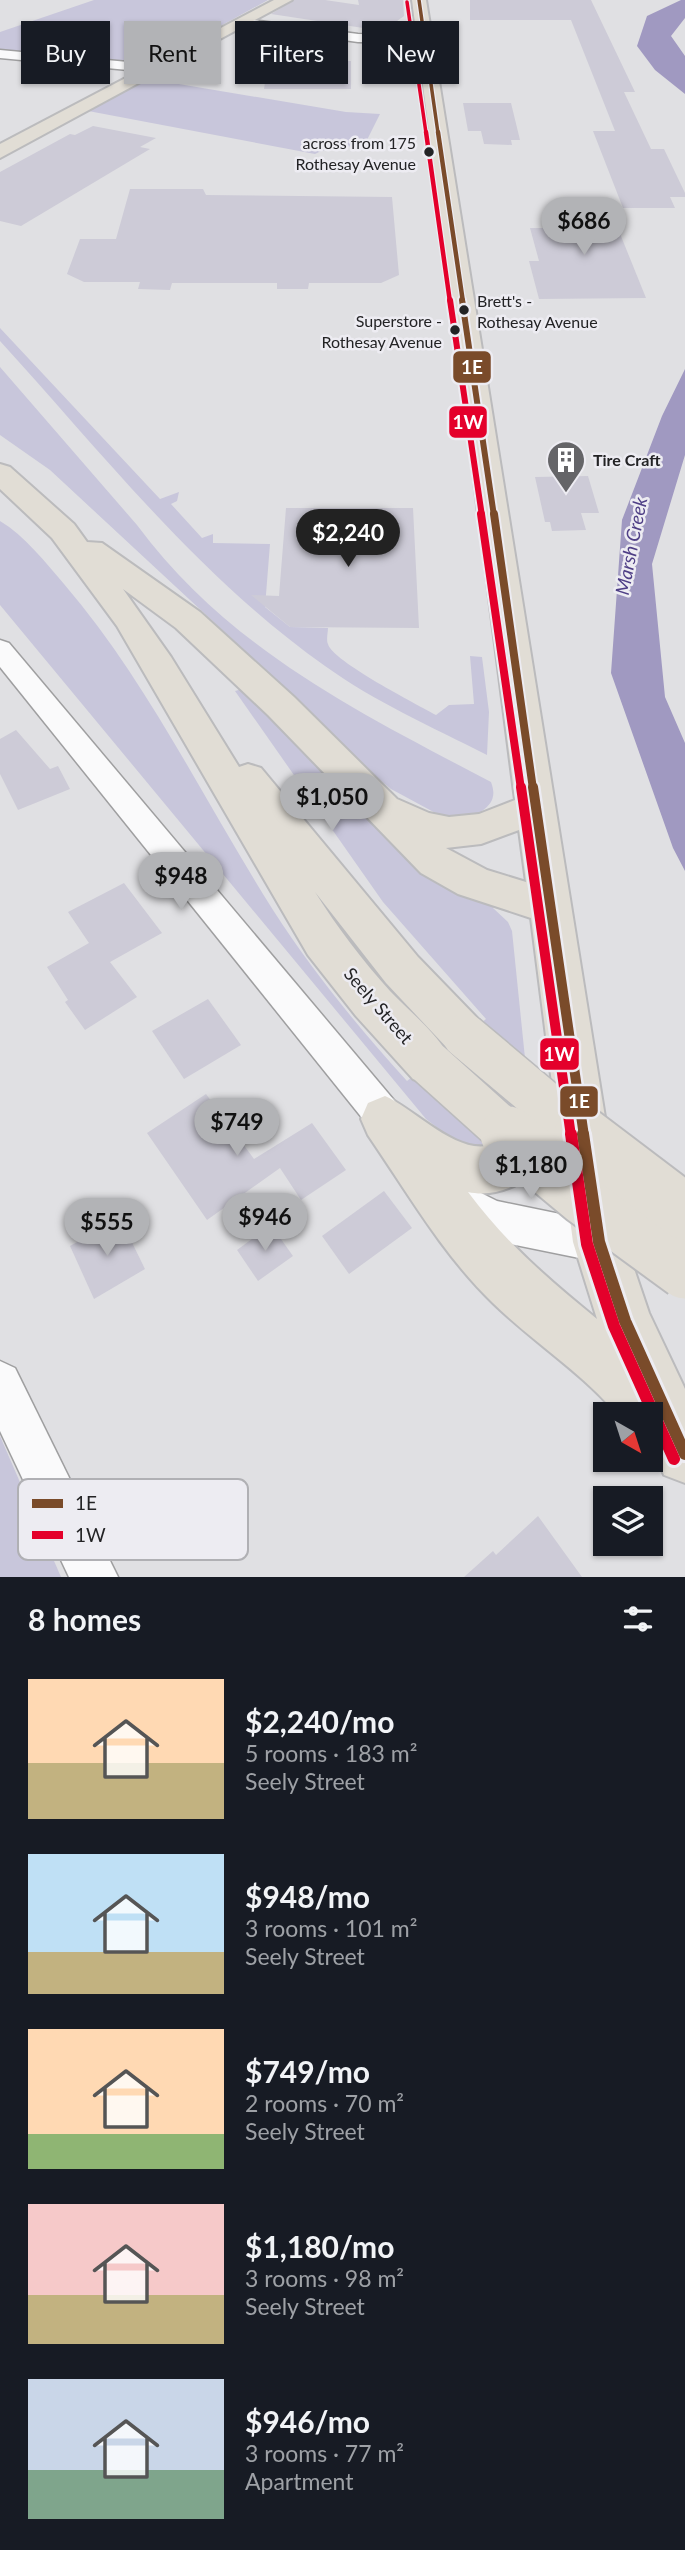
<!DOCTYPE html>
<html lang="en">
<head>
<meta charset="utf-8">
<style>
	body { margin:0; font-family:Lato,sans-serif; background:#242831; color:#f1f3f6; height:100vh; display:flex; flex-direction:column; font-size:26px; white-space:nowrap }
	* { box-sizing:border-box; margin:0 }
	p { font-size:23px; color:#9ea1a6 }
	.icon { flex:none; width:38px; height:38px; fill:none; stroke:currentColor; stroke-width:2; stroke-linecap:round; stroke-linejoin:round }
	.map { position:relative; height:1577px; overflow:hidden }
	.details { display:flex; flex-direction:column; background:#171b24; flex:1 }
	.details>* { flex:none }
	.guide { position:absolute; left:21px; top:21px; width:644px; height:63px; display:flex; gap:14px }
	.needle { width:46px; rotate:141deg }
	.controls { position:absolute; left:593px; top:1402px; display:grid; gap:14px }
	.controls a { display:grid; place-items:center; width:70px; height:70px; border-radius:0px; background:#171b24; box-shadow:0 2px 5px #0004; font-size:35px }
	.price { position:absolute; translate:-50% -60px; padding:0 16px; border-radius:24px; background:#b2b3b6; color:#111; font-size:23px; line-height:46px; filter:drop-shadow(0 2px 4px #0008) }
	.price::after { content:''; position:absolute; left:50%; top:42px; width:21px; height:16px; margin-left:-10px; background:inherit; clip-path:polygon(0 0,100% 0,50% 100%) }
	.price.current { background:#222; color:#fff }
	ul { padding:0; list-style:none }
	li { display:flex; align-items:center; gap:21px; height:175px; padding:0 28px }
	li span { display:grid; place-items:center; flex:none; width:196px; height:140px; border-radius:0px; color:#555 }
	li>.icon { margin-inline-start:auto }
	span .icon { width:84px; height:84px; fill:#fffc; stroke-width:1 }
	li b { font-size:30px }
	h2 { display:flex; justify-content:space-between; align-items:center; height:84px; padding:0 28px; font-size:30px }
	.tag { padding:0 24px; border-radius:0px; background:#171b24; box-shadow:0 2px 5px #0004; font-size:24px; line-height:63px }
	.tag.current { background:#b2b3b6; color:#111 }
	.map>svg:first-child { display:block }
</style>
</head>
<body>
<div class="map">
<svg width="685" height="1577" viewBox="0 0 685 1577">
	<rect width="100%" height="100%" fill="#e0e0e3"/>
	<g fill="#c8c6db">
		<polygon points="94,0 268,0 151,64 0,51 0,32"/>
		<path d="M143,78L346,112L380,114L365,144C348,148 328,146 315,154L83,110Z"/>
		<path d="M0,328L160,499L179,492L177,501L171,504L202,538L213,534V543L270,544L265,607L290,627L328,628C328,632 326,640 328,644C332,661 418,705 436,715L449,705L474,704L470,656L482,657L489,712L487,755C432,727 375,702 325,666C199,577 103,454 0,341Z"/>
		<path d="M0,367L137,525C229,649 358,712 491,782C496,795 493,803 482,811L486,815L468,821L441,816L391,789L355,759L303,705L50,470L0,435Z"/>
		<path d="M0,521C25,536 45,562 64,584C148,682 204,801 273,910C313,972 358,1027 407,1081L486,1019L383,902L235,691L246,688L497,902L493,908L508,922L512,931L530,1107L521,1134L476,1149L452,1139L426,1119L0,605Z"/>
		<polygon points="0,1436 61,1577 0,1577"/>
	</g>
	<g fill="#a099c1">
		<polygon points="681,0 685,0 685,18 671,36 685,56 685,94 655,70 637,46 647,16"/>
		<polygon points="685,369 685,455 652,564 665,697 685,743 685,871 673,848 611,673 622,520 662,416"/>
	</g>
	<g fill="#cdcbd7">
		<polygon points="294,0 325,0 359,5 358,0 403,0 404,16 383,31 271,14"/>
		<polygon points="470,0 591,0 635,92 624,92 651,149 664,149 685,193 685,197 670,197 675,208 623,208 593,131 615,131 571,20 470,20"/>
		<polygon points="268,61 351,61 351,89 264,89"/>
		<polygon points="463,103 511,103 520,140 511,140 512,145 484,144 481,131 468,131"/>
		<polygon points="93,126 156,138 140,147 150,149 21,226 0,221 0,172 70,134 75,135"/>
		<polygon points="130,189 203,189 206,195 392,197 399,275 381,283 309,283 308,289 277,289 277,283 172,283 170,290 138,289 140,282 84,282 67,274 80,239 116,239"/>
		<polygon points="575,197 606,199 646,298 539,299 529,261 539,261 530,228 546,228 543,220 575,220"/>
		<polygon points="588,476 599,513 581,513 586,530 552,531 550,522 545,522 535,477"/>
		<polygon points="286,508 413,508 419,628 290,627 251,595 279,596"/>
		<polygon points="16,730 50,769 58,766 70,789 18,810 0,774 0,739"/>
		<polygon points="124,883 162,933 110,962 137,997 85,1030 65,1002 68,1000 47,967 89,943 68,912"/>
		<polygon points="208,999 241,1045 184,1079 152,1031"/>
		<polygon points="206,1094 254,1159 312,1123 346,1170 301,1200 280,1168 207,1220 147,1133"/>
		<polygon points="384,1191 412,1228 349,1274 322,1236"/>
		<polygon points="120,1218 145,1269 94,1299 70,1246"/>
		<polygon points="271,1225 293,1256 258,1281 237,1250"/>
		<polygon points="538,1516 582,1577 464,1577 493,1551 496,1555"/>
	</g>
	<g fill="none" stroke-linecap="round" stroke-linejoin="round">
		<defs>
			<g id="minor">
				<polygon points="245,19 358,34 425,35 431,39 425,43 358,42 241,26 239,23"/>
				<polygon points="0,50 160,65 166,69 160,73 0,58"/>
				<polygon points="0,640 9,643 409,1118 415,1131 409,1144 396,1149 383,1144 0,667"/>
				<path d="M457,1181L497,1201L599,1222L613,1228L619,1242L613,1256L599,1262L491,1240C470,1231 446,1221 437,1200L443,1186Z"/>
				<polygon points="0,1361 15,1368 118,1577 69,1577 0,1431"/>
			</g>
			<g id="major">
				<polygon points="274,0 292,0 0,158 0,144"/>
				<path d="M412,0H426L625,1242L649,1313L685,1389V1483L664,1475L651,1444V1414H617C580,1371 533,1342 493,1303C443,1255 407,1192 368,1135L361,1119L368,1103L385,1096C414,1108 461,1160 495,1143C514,1134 522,1119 544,1110L556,1115L531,918L458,894L421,873L268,715L176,628L123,589L171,657L239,767L248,764L261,768L418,957L481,1022L488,1036L481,1050L465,1056L449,1050L386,983L315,892C337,927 362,960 390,991C412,1014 440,1035 453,1064L447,1079L430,1085L413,1079L356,1016L308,955L117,626L52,538L0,489V464L10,467L74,524L87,542L102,543L200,612L294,697L397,799L429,813L449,817L479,814L515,800ZM519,830L526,882L487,870L446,848L481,844ZM561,1150L573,1242L597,1319C549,1280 505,1242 468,1192C504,1200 538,1174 561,1150Z"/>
			</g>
		</defs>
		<use href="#minor" stroke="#9f9fa0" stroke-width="3"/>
		<use href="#major" stroke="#bbbbbd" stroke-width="4"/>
		<use href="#minor" fill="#fafafb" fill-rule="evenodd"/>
		<use href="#major" fill="#e1ddd5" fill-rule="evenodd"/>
		<defs>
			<g id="major-bridge-far1">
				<polyline points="465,1036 584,1136"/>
				<polyline points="430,1064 510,1136"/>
			</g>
			<g id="major-bridge">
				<polyline points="508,1134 585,1198 685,1271"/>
				<polyline points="582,1134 685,1212"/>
			</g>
		</defs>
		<use href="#major-bridge-far1" stroke="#bbbbbd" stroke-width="47" stroke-linecap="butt"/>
		<use href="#major-bridge" stroke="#bbbbbd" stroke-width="59" stroke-linecap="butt"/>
		<use href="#major-bridge-far1" stroke="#e1ddd5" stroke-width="44"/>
		<use href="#major-bridge" stroke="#e1ddd5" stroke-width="55"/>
		<defs>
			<polyline id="bus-1-far5" points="419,0 438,133"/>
			<polyline id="bus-1-far4" points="438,132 463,302"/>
			<polyline id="bus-1-far3" points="462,300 494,516"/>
			<polyline id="bus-1-far2" points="494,514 533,789"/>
			<polyline id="bus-1-far1" points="533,787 584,1136"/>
			<polyline id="bus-1" points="583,1134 599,1242 625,1321 685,1454"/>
			<polyline id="bus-2-far5" points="407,2 426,133"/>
			<polyline id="bus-2-far4" points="426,132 450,302"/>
			<polyline id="bus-2-far3" points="450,300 482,516"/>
			<polyline id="bus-2-far2" points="481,514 521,789"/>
			<polyline id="bus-2-far1" points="521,787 571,1136"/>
			<polyline id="bus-2" points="571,1134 587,1244 614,1326 674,1459"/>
		</defs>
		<use href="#bus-1-far5" stroke="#edecf2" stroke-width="6"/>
		<use href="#bus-1-far4" stroke="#edecf2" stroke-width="7"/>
		<use href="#bus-1-far3" stroke="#edecf2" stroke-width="10"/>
		<use href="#bus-1-far2" stroke="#edecf2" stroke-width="12"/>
		<use href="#bus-1-far1" stroke="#edecf2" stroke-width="15"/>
		<use href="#bus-1" stroke="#edecf2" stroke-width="18"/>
		<use href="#bus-2-far5" stroke="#edecf2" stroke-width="6"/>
		<use href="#bus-2-far4" stroke="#edecf2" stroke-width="7"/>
		<use href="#bus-2-far3" stroke="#edecf2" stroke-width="10"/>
		<use href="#bus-2-far2" stroke="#edecf2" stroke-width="12"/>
		<use href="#bus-2-far1" stroke="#edecf2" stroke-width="15"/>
		<use href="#bus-2" stroke="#edecf2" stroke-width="18"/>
		<use href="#bus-1-far5" stroke="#7a4b2a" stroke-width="3.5"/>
		<use href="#bus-1-far4" stroke="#7a4b2a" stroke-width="4.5"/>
		<use href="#bus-1-far3" stroke="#7a4b2a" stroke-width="6"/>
		<use href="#bus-1-far2" stroke="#7a4b2a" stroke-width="8"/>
		<use href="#bus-1-far1" stroke="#7a4b2a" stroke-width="10"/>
		<use href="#bus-1" stroke="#7a4b2a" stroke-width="12"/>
		<use href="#bus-2-far5" stroke="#e4002b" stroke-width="3.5"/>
		<use href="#bus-2-far4" stroke="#e4002b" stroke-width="4.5"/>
		<use href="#bus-2-far3" stroke="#e4002b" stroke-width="6"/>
		<use href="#bus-2-far2" stroke="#e4002b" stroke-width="8"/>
		<use href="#bus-2-far1" stroke="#e4002b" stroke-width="10"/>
		<use href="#bus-2" stroke="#e4002b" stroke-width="12"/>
	</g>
	<defs>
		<symbol id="building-pin" viewBox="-11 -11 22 30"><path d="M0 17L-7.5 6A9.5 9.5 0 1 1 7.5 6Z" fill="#656568" stroke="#edecf2"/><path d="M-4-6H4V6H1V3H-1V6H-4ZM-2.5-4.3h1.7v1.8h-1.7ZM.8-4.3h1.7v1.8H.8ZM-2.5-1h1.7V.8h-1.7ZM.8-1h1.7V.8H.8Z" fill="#fff"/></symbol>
	</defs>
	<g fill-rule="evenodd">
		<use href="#building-pin" x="544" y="438" width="44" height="60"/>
	</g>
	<g fill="#232325" stroke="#edecf2" stroke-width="2.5">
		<circle cx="429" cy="152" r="6"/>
		<circle cx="464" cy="310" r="6"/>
		<circle cx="455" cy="330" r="6"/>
	</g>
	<g text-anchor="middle" stroke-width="5" stroke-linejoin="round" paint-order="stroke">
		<g font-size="16" fill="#232325" stroke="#edecf2" text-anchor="end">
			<text x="416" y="149">across from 175<tspan x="416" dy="21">Rothesay Avenue</tspan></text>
			<text x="477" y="307" text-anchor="start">Brett's -<tspan x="477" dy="21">Rothesay Avenue</tspan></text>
			<text x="442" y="327">Superstore -<tspan x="442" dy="21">Rothesay Avenue</tspan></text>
		</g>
		<g font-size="16" font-weight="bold" fill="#232325" stroke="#edecf2" text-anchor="start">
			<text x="593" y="466">Tire Craft</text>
		</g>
		<g font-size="18" fill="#232325" stroke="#edecf2">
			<text transform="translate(378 1006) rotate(49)" y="6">Seely Street</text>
		</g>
		<g font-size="19" font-style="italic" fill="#4f3f86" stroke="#edecf2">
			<text transform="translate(631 546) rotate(-79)" y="7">Marsh Creek</text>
		</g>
	</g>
	<rect x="18" y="1479" width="230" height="81" rx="10" fill="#edecf2" stroke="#b0b0b4" stroke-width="2"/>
	<rect x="32" y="1499" width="31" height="9" fill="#7a4b2a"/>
	<rect x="32" y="1531" width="31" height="8" fill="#e4002b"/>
	<g font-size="19" fill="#232325">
		<text x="75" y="1510">1E</text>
		<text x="75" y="1542">1W</text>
	</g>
	<g stroke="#edecf2" stroke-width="2.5">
		<rect x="452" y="350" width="40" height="34" rx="7" fill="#7a4b2a"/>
		<rect x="448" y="405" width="40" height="34" rx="7" fill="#e4002b"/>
		<rect x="539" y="1037" width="41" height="34" rx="7" fill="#e4002b"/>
		<rect x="559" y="1085" width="40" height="33" rx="7" fill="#7a4b2a"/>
	</g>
	<g font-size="19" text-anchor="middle" font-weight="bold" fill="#fff">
		<text x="472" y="374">1E</text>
		<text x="468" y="429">1W</text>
		<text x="559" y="1061">1W</text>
		<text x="579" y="1108">1E</text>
	</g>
</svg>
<div class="controls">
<a><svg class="needle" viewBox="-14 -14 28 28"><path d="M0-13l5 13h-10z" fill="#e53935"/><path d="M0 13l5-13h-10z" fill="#9ea1a6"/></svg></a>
<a><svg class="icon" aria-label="layers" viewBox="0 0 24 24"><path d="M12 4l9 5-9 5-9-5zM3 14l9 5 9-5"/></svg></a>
</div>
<b class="price" style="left:584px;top:257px">$686</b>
<b class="price current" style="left:348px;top:569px">$2,240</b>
<b class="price" style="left:332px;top:833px">$1,050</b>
<b class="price" style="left:181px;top:912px">$948</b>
<b class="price" style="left:237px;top:1158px">$749</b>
<b class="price" style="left:531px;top:1201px">$1,180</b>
<b class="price" style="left:265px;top:1253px">$946</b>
<b class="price" style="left:107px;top:1258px">$555</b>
<div class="guide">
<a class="tag">Buy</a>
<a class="tag current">Rent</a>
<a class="tag">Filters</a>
<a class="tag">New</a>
</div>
</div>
<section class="details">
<h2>8 homes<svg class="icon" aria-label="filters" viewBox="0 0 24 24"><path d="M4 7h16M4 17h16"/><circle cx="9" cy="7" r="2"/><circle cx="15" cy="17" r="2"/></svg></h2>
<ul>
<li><span style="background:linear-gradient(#ffd9b3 60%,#c2b280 0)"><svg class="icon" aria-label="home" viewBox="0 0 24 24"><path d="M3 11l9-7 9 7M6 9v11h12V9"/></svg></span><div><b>$2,240/mo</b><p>5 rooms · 183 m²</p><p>Seely Street</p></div></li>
<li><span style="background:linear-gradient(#bfe0f5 70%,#c2b280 0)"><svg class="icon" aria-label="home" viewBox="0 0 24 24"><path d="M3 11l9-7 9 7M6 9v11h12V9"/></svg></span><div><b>$948/mo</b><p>3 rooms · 101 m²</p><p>Seely Street</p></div></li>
<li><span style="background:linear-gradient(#ffd9b3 75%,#8fb573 0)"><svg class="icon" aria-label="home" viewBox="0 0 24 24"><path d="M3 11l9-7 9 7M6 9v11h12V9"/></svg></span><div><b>$749/mo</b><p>2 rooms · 70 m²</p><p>Seely Street</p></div></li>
<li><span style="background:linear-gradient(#f6c9c9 65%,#c2b280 0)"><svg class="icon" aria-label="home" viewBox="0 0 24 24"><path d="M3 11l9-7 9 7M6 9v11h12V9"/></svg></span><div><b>$1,180/mo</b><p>3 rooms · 98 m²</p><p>Seely Street</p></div></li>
<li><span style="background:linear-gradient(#c9d6e8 65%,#7fa58c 0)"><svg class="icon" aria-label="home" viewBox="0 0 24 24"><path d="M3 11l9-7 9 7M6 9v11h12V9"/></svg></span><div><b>$946/mo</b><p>3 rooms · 77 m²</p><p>Apartment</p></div></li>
</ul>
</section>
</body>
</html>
